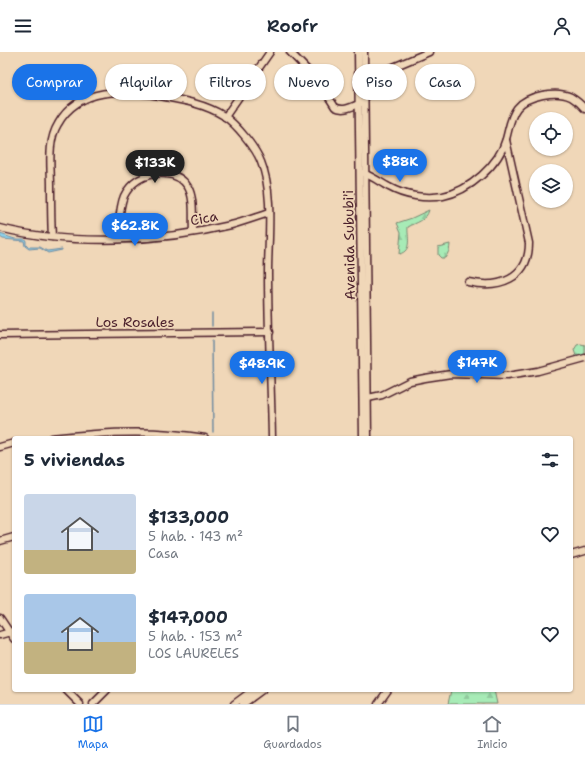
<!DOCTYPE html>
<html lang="es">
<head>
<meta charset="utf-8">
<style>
	body { margin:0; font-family:"Shantell Sans",sans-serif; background:#f6f6f7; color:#1f2937; height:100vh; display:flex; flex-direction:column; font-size:15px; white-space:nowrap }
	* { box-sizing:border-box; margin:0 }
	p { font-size:13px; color:#747a83 }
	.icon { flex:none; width:22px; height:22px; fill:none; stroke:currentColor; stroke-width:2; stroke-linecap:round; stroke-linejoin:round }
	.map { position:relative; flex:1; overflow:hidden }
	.sheet { position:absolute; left:12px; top:384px; width:561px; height:256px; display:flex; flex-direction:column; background:#fff; border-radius:4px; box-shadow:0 1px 3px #0004 }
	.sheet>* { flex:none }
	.top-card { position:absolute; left:12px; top:12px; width:561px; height:36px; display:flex; gap:8px }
	.controls { position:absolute; left:529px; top:60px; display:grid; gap:8px }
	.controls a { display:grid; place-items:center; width:44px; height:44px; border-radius:50%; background:#fff; box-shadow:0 1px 3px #0004; font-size:20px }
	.price { position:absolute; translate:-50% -34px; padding:0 9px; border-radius:14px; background:#1a73e8; color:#fff; font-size:13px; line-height:26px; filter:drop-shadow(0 1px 2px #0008) }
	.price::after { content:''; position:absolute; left:50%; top:24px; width:12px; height:9px; margin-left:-6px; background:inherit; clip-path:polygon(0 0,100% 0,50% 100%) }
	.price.on { background:#222; color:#fff }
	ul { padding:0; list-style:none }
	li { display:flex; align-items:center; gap:12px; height:100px; padding:0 12px }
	li span { display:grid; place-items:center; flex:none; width:112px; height:80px; border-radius:4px; color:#555 }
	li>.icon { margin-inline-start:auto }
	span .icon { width:48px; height:48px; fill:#fffc; stroke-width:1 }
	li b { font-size:17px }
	h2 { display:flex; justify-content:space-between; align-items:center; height:48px; padding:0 12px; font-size:17px }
	.tag { padding:0 14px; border-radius:18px; background:#fff; box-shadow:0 1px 3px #0004; font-size:14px; line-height:36px }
	.tag.on { background:#1a73e8; color:#fff }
	header { display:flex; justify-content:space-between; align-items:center; height:52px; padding:0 12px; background:#fff; font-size:18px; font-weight:600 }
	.menu { display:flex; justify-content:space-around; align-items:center; height:56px; border-top:1px solid #e0e1e3; background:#fff; font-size:11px; color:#747a83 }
	.menu a { display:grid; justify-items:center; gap:2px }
	.menu .on { color:#1a73e8 }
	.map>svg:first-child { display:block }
</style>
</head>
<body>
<header><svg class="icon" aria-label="menu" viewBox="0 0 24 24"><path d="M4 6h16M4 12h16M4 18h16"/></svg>Roofr<svg class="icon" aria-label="person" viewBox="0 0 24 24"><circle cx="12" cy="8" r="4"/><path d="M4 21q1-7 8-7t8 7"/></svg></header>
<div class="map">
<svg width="585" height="652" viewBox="0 0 585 652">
	<defs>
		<pattern id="forest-firs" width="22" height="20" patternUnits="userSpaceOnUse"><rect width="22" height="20" fill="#a7ebb6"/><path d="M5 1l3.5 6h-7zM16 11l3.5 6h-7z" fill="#91c99d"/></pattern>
	</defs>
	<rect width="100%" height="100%" fill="#f0d7b8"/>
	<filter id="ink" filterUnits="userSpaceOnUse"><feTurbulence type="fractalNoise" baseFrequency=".025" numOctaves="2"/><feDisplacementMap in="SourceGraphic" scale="8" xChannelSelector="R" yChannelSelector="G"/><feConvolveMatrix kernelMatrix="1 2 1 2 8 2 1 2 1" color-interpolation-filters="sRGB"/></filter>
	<g filter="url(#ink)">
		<g fill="url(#forest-firs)" stroke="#788570">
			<path d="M429,158C426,169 417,170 408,175C407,184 413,199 399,202L401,180L397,171L412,166Z"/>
			<path d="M450,192C450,197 448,202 445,206H441L438,203V195Z"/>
			<polygon points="581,292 585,293 585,303 581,305 576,304 574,298 577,293"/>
			<polygon points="451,638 494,638 497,652 448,652"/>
		</g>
		<polygon fill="#8cd4ee" stroke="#728ca0" points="0,182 15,187 25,187 26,189 26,193 28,195 40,195 47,199 62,197 62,198 48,201 40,196 29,197 25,194 24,189 3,187 0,185"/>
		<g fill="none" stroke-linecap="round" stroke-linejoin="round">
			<g stroke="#728ca0" stroke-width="1.5">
				<polyline points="212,261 212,274"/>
				<polyline points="212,289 213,380"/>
			</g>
			<defs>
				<g id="minor">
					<path d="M290,0L319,30L335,55C344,60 353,54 361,51"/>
					<polyline points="358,0 363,386"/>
					<polyline points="364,0 368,386"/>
					<polyline points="364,26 384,19 429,0"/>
					<polyline points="225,65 270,0"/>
					<path d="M363,121C372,124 381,131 389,135C405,144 425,147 443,144C469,139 499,113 506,87C509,77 510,65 517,56C527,43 557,38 571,45C576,48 581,52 585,57"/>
					<path d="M0,176C71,194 160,190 231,173C243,170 256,165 269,161"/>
					<path d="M52,185C51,168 51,151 51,134C51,114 47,90 58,72C79,34 124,38 160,44C182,48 205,52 224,64C236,72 256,96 261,110C274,141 268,187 268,221C268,276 271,331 272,386"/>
					<path d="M117,187C119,175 119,155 124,144C127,138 132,132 138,128C153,119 178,118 188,135C195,147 192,167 193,180"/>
					<path d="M468,230C499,237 529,227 529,191L506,88"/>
					<polyline points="0,283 270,280"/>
					<polyline points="368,346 382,343 410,329 425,326 451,322 507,324 538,319 585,306"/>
					<path d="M51,386C100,380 155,377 205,386"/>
					<polyline points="0,395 14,391"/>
					<polyline points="0,489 14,485"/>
					<polyline points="571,503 585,499"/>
					<polyline points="0,566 14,587"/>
					<polyline points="0,583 14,579"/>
					<polyline points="66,638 80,652"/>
					<polyline points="93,652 107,638"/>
					<polyline points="234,652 253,638"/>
					<polyline points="243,652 262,638"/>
					<polyline points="378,652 388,638"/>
				</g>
			</defs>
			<use href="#minor" stroke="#4a1f2b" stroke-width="9"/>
			<use href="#minor" stroke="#f0d7b8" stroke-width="6"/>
		</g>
	</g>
	<g text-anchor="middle" stroke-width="3.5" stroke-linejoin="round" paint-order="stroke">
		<g font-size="14" fill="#4a1f2b" stroke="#f0d7b8">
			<text transform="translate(204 166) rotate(-11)" y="5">Cica</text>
			<text transform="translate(349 193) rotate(-91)" y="5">Avenida Sububi'i</text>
			<text x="135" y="275">Los Rosales</text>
		</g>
	</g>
</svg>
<div class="controls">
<a><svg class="icon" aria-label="locate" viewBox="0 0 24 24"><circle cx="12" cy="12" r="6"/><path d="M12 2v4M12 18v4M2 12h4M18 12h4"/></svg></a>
<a><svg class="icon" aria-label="layers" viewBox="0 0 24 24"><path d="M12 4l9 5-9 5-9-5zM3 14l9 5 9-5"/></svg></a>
</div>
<b class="price" style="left:400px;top:131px">$88K</b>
<b class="price on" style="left:155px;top:132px">$133K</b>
<b class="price" style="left:135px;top:195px">$62.8K</b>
<b class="price" style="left:477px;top:332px">$147K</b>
<b class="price" style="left:262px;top:333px">$48.9K</b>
<div class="top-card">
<a class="tag on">Comprar</a>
<a class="tag">Alquilar</a>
<a class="tag">Filtros</a>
<a class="tag">Nuevo</a>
<a class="tag">Piso</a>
<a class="tag">Casa</a>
</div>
<section class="sheet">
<h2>5 viviendas<svg class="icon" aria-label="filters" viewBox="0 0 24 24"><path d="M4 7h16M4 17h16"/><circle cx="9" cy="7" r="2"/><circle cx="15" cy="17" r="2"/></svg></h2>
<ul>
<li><span style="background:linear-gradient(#c9d6e8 70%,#c2b280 0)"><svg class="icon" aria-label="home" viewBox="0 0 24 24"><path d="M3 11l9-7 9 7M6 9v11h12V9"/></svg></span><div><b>$133,000</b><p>5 hab. · 143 m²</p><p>Casa</p></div><svg class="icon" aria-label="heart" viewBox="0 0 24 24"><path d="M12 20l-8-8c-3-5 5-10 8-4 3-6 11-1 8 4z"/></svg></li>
<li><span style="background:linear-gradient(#a9c7e8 60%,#c2b280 0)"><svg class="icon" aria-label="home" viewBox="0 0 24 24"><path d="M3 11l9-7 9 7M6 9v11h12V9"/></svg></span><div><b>$147,000</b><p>5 hab. · 153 m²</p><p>LOS LAURELES</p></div><svg class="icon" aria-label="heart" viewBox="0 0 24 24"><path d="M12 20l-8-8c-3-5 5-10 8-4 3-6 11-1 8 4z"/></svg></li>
</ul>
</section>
</div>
<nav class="menu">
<a class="on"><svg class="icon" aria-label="map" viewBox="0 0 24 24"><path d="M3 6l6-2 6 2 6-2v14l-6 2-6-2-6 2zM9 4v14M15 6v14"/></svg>Mapa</a>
<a><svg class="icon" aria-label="saved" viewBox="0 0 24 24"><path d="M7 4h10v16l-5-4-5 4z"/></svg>Guardados</a>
<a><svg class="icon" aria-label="home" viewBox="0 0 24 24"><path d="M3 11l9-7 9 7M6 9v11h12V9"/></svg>Inicio</a>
</nav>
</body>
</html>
